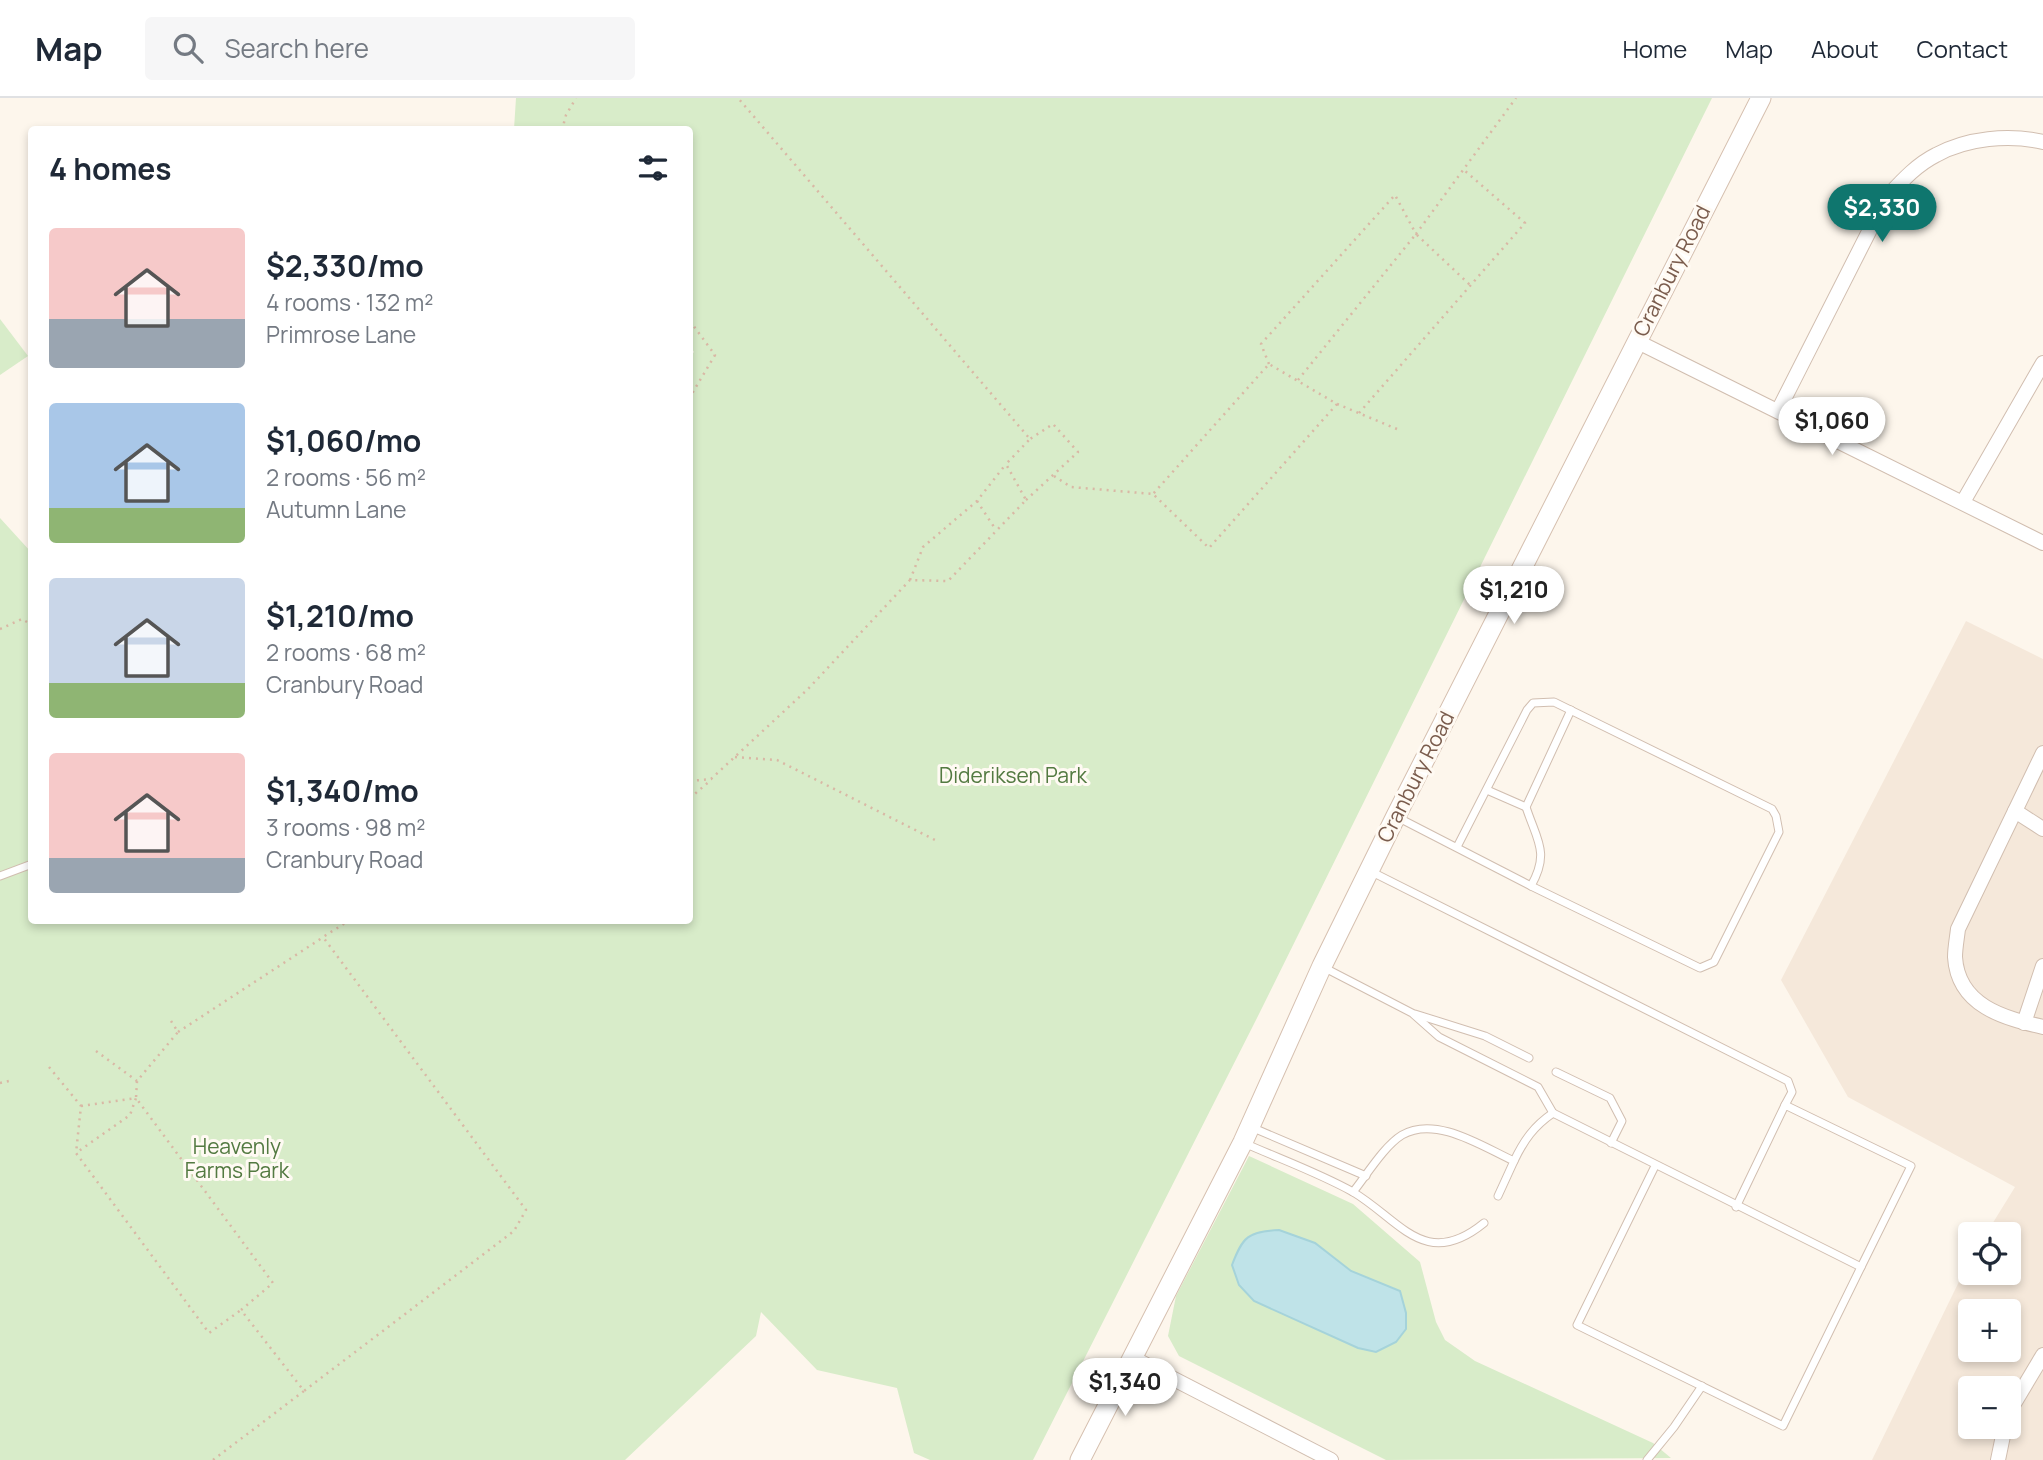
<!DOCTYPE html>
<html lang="en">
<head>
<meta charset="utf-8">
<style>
	body { margin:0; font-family:Manrope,sans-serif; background:#f6f6f7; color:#1f2937; height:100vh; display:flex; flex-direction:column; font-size:26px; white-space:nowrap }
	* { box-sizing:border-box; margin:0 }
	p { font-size:23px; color:#747a83 }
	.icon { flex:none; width:38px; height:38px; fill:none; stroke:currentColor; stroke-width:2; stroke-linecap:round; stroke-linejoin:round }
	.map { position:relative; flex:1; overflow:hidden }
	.drawer { position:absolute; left:28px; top:28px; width:665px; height:798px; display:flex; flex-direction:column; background:#fff; border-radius:7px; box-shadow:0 4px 10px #0003 }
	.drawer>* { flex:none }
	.controls { position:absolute; left:1958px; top:1124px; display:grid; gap:14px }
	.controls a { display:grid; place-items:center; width:63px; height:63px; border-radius:7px; background:#fff; box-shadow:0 4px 10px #0003; font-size:35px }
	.price { position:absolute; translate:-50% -60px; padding:0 16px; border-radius:24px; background:#fff; color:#222; font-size:23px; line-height:46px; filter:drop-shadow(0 2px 4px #0008) }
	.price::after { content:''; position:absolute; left:50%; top:42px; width:21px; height:16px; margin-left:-10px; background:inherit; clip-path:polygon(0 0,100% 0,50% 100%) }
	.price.current { background:#0f766e; color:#fff }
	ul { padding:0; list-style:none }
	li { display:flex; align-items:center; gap:21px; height:175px; padding:0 21px }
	li span { display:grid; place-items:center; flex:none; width:196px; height:140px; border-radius:7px; color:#555 }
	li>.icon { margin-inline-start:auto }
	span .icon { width:84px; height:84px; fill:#fffc; stroke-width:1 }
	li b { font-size:30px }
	h2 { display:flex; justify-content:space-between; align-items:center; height:84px; padding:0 21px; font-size:30px }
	header { display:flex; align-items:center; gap:42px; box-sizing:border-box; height:98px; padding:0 35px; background:#fff; border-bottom:2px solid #e0e1e3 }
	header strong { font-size:33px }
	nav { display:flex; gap:38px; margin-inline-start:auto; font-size:24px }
	.search { width:490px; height:63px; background:#f6f6f7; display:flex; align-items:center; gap:18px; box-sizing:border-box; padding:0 24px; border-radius:7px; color:#747a83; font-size:26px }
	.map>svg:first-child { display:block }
</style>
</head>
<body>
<header>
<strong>Map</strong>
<div class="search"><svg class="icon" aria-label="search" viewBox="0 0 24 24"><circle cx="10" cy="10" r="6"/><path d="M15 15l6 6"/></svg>Search here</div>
<nav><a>Home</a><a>Map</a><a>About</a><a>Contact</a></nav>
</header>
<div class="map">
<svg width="2043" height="1362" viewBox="0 0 2043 1362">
	<rect width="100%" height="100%" fill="#fdf6ec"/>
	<path fill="#f5e8da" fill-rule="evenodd" d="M1966,523L2043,561V1362H1872L1970,1161V1174H2009V1136H1986L2015,1089L1848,999L1781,882ZM1970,1213H2009V1251H1970ZM1970,1290H2009V1328H1970Z"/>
	<g fill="#d8ecc9">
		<polygon points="516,0 1712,0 1257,920 1033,1362 930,1362 914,1355 897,1290 817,1272 761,1214 756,1238 625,1362 0,1362 0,420 31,454 32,822 690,822 690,258 694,254 690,248 690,32 514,31"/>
		<polygon points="0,221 28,258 0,277"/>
		<polygon points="1249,1058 1353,1106 1420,1164 1436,1224 1445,1242 1475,1263 1653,1345 1671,1360 1386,1362 1179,1258 1168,1238 1176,1198"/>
	</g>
	<path fill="#bfe3e8" stroke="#a5d3da" stroke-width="2" d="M1279,1132L1315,1145L1351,1173L1400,1193L1406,1215V1231L1396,1244L1376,1254L1358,1250L1254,1203L1239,1187L1232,1167C1243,1138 1248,1134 1279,1132Z"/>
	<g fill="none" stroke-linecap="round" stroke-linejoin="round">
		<defs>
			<g id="lane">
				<polyline points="1487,692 1526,709 1571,612"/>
				<path d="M1526,709C1537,743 1550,754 1531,788"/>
				<polyline points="1397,719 1531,788 1700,870 1714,864 1779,734 1776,718 1772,711 1554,604 1533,605 1527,612 1457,749"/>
				<polyline points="1370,773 1788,983 1792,994 1785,1007"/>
				<polyline points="0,778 32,766"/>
				<polyline points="1323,869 1412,915 1439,939 1538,989 1553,1015"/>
				<polyline points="1415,916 1485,938 1529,960"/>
				<polyline points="1556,974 1610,1000 1622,1023 1611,1045"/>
				<polyline points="1251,1029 1366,1078"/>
				<path d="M1244,1045C1280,1061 1319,1075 1353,1094C1400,1122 1425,1173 1484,1125"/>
				<path d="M1514,1063C1524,1042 1534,1028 1553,1015L1861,1169L1783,1328L1577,1227L1655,1068"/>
				<path d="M1353,1094C1366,1078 1384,1048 1402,1037C1436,1017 1483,1049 1514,1063L1498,1098"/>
				<polyline points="1736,1109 1785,1007 1911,1068 1861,1169"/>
				<polyline points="1647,1362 1674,1329 1702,1288"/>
			</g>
			<g id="street">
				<polyline points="1636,243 2043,445"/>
				<path d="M1778,313L1886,100C1901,84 1916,67 1936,57C1967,40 2009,36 2043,44"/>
				<polyline points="1963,404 2043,265"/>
				<path d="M2043,655L1958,831C1957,840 1955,850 1955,859C1958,908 2004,920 2043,929"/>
				<polyline points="2015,713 2043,731"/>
				<polyline points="2024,925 2043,868"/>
				<polyline points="1133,1260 1331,1362"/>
				<polyline points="2009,1314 2043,1257"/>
				<polyline points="1998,1362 2005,1328"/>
			</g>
			<polyline id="secondary" points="1080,1362 1243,1044 1322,868 1396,718 1761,0"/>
		</defs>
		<use href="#lane" stroke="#d1beb0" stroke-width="9"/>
		<use href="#street" stroke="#d1beb0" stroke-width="16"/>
		<use href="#secondary" stroke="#d6c0b0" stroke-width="21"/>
		<g stroke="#d9b8a5" stroke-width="2.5" stroke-dasharray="2 5" stroke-linecap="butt">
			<polyline points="562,32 566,17 576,0"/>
			<polyline points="690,223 715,257 690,299"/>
			<polyline points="1269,266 1261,246 1395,97 1416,136 1516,0"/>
			<polyline points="1298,282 1416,136 1470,187"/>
			<polyline points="1337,306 1397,331"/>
			<polyline points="1359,315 1525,125 1464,72"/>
			<polyline points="1054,378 1071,389 1153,396 1209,450 1337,306 1269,266 1153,396"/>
			<polyline points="1026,402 1078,354 1053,326 1030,341"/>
			<polyline points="977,403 996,432"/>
			<polyline points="910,482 923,449 977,403 1006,366"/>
			<polyline points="0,531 22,521 32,527"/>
			<polyline points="735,659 777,662 937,743"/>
			<polyline points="690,683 711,681 808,591 910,482 948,483 1026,402 1006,366 1030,341 738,0"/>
			<polyline points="690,700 711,682"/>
			<polyline points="171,923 178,934 137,983 136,1000 273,1185 241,1212 304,1293 514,1133 526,1112 323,839 350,822"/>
			<polyline points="178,934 322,840"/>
			<polyline points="96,953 137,983"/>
			<polyline points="49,969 81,1008 76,1055"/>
			<polyline points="0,985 9,983"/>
			<polyline points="81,1008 136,1000 130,1017 76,1055 209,1235 241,1212"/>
			<polyline points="213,1362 304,1293"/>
		</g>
		<use href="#lane" stroke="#fff" stroke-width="7"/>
		<use href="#street" stroke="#fff" stroke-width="14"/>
		<use href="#secondary" stroke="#fff" stroke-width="19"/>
	</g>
	<g text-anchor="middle" stroke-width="6" stroke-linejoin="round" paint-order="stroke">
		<g font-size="21" fill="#7a5c4d" stroke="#fffaf3">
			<text transform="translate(1672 173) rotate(-63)" y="7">Cranbury Road</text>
			<text transform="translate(1416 679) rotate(-63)" y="7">Cranbury Road</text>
		</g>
		<g font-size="21" fill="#537a41" stroke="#fffaf3">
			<text x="1013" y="685">Dideriksen Park</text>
			<text x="237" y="1056">Heavenly<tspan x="237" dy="24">Farms Park</tspan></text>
		</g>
	</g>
</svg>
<div class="controls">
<a><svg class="icon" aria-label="locate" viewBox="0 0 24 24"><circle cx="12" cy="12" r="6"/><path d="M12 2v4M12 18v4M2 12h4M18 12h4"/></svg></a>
<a>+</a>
<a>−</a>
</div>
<b class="price current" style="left:1882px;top:146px">$2,330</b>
<b class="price" style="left:1832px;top:359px">$1,060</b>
<b class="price" style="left:1514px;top:528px">$1,210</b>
<b class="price" style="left:1125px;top:1320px">$1,340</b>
<section class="drawer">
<h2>4 homes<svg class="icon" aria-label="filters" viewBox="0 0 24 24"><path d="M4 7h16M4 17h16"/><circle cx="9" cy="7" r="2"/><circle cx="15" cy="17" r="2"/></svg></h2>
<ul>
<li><span style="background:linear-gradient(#f6c9c9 65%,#9aa5b1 0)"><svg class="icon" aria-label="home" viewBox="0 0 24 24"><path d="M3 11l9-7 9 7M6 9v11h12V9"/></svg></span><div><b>$2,330/mo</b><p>4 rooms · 132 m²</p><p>Primrose Lane</p></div></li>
<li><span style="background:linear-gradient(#a9c7e8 75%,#8fb573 0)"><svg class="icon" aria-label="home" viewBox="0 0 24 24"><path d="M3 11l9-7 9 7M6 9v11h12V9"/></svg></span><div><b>$1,060/mo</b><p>2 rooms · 56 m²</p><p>Autumn Lane</p></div></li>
<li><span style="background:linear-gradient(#c9d6e8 75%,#8fb573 0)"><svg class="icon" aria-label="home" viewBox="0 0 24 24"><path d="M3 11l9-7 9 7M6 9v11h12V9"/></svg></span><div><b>$1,210/mo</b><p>2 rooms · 68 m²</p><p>Cranbury Road</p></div></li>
<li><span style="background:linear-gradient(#f6c9c9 75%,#9aa5b1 0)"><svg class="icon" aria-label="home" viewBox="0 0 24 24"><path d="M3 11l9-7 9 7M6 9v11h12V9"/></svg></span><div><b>$1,340/mo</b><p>3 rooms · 98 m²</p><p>Cranbury Road</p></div></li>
</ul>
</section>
</div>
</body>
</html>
